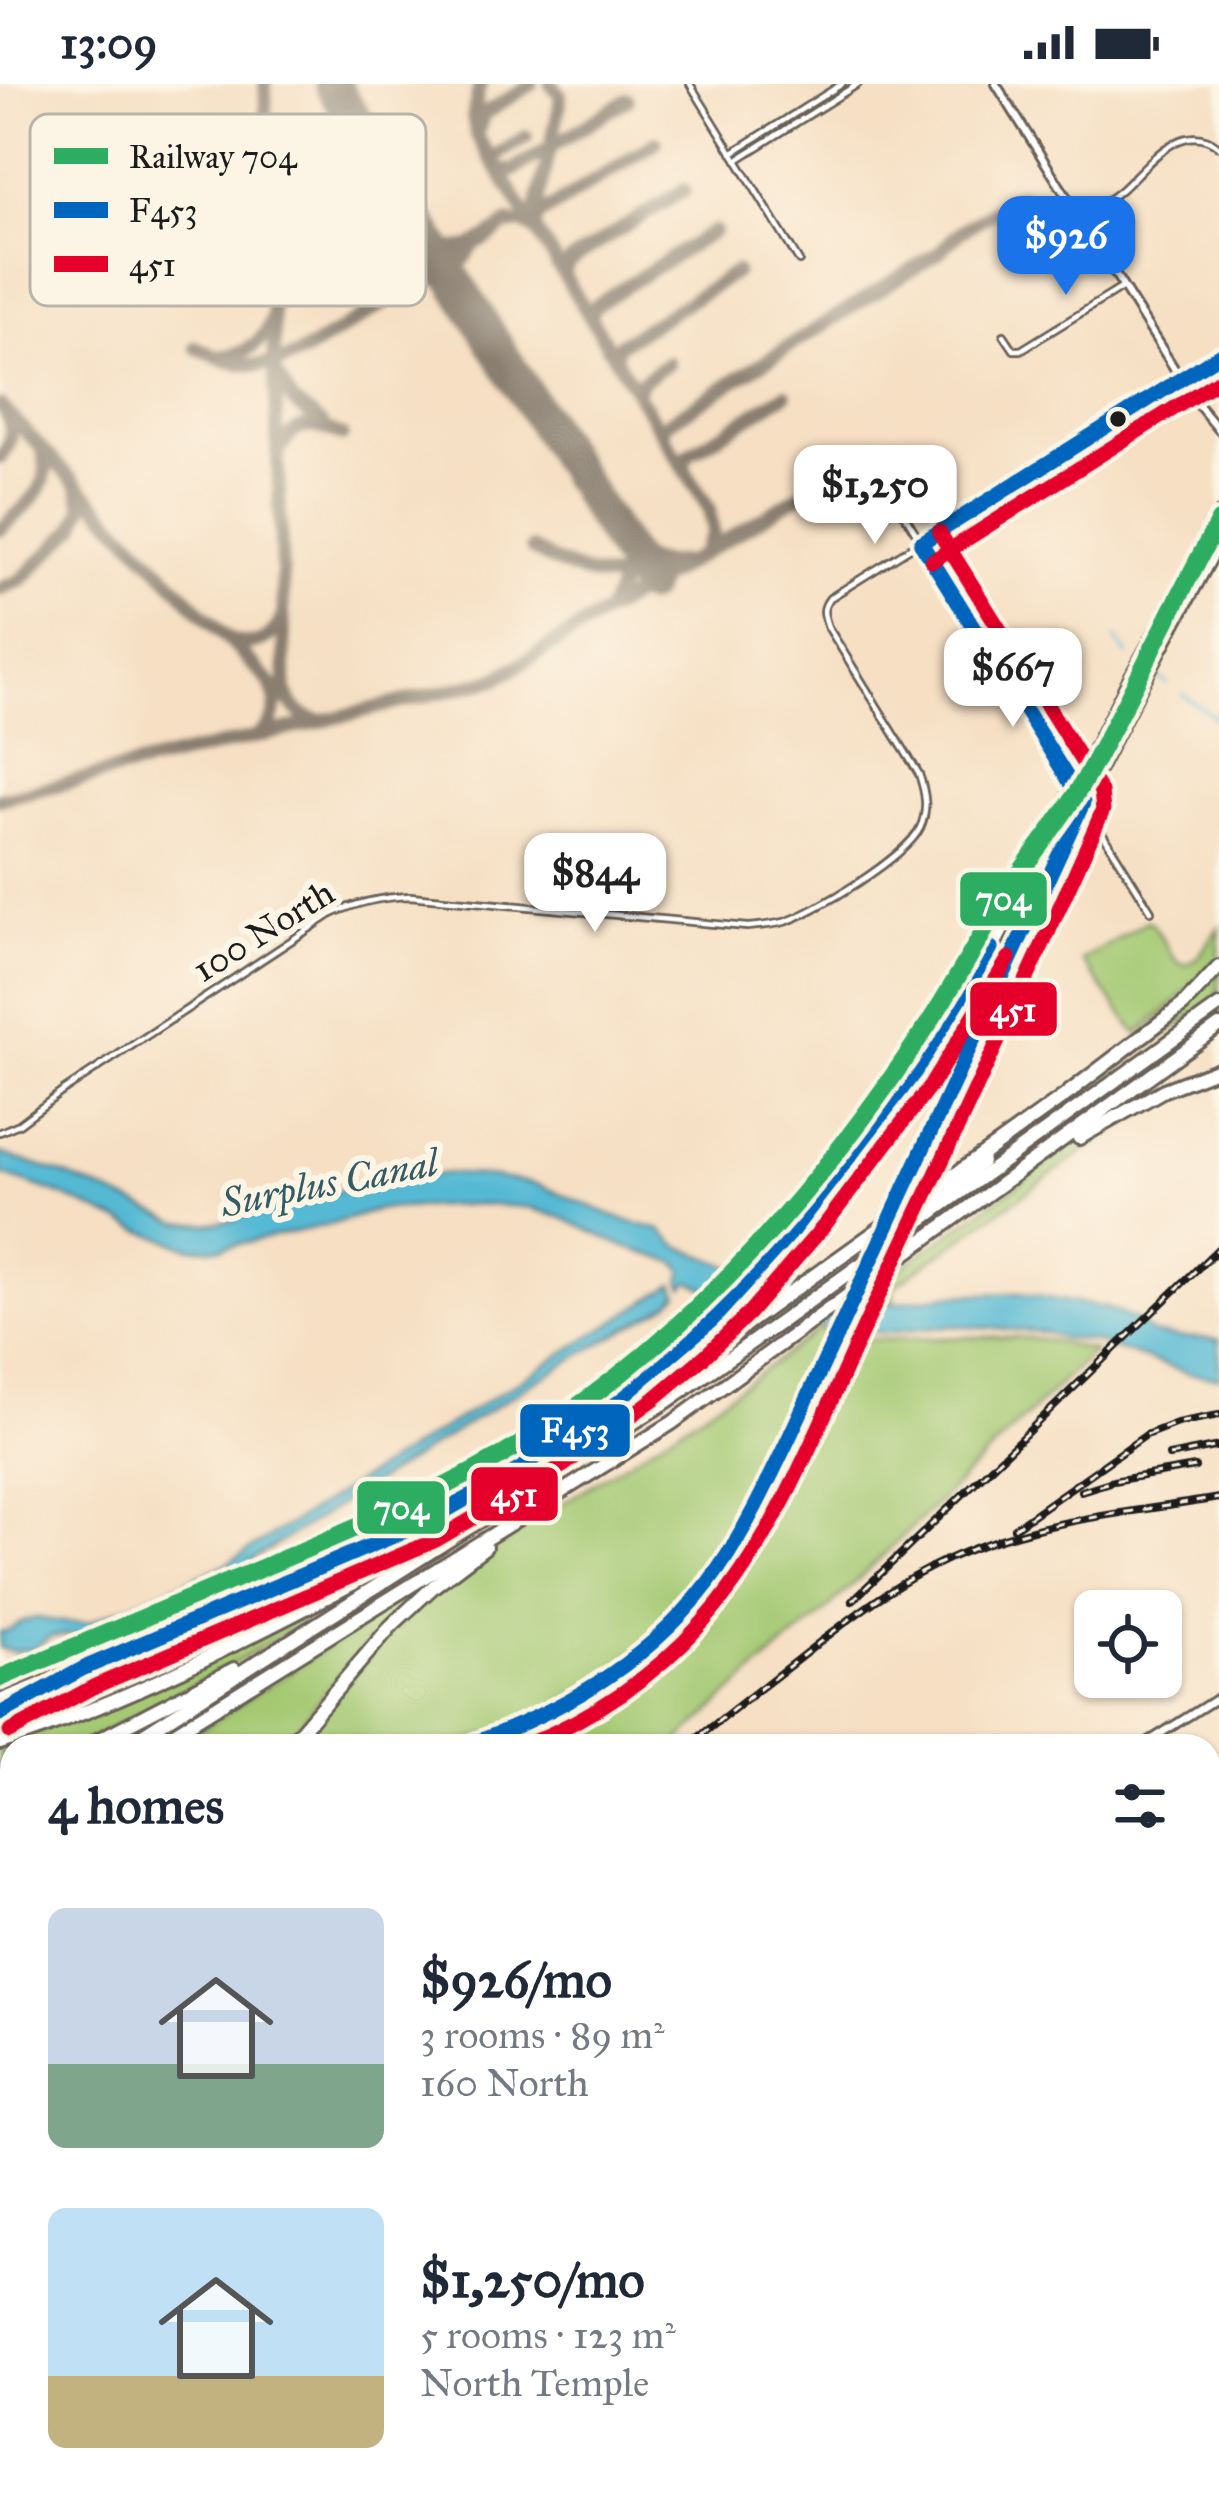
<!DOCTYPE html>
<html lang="en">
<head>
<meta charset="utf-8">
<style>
	body { margin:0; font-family:"IM FELL Great Primer",serif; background:#f2f2f3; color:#1f2937; height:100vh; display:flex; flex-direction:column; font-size:45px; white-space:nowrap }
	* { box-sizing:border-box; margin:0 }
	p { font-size:39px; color:#747a83 }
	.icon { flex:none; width:66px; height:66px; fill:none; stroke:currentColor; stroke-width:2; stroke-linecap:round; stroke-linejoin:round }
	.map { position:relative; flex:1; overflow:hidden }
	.side { position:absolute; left:0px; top:1650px; width:1221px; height:771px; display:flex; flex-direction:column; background:#fff; border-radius:36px 36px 0 0; box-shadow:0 3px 9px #0004 }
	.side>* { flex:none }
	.fabs { position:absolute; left:1074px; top:1506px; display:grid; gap:24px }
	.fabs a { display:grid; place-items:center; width:108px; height:108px; border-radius:18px; background:#fff; box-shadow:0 3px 9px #0004; font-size:60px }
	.price { position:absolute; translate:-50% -102px; padding:0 27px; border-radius:24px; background:#fff; color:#222; font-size:39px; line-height:78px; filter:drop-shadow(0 3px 6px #0008) }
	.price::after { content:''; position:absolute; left:50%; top:72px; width:36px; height:27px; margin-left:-18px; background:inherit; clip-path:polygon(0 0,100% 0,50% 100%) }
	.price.active { background:#1a73e8; color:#fff }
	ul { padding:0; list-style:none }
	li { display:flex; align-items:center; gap:36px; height:300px; padding:0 48px }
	li span { display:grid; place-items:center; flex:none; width:336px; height:240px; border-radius:18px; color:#555 }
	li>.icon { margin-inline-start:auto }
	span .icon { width:144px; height:144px; fill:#fffc; stroke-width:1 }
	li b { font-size:51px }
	h2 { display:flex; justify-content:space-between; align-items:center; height:144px; padding:0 48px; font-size:51px }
	.status { display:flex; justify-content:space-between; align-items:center; height:84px; padding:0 60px; background:#fff; direction:ltr }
	.status svg { height:33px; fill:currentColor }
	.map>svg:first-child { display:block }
</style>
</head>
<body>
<div class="status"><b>13:09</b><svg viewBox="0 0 49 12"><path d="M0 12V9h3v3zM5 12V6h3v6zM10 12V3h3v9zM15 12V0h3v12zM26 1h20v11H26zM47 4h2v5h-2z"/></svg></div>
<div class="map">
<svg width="1219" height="2420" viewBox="0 0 1219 2420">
	<rect width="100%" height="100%" fill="#fcf5e5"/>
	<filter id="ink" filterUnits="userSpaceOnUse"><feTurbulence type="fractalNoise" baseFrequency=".00833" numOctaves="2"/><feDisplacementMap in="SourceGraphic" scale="24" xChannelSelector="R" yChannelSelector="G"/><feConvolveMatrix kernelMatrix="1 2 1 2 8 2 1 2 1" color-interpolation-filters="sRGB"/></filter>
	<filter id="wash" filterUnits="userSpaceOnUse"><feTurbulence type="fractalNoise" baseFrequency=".004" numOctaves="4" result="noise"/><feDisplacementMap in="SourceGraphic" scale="48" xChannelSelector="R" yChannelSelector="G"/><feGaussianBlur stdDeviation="2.7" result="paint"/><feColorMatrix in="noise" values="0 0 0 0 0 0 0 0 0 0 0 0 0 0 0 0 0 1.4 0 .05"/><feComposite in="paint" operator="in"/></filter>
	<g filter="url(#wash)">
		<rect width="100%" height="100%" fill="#f6dfc3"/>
		<g fill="#a5c973" stroke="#607248" stroke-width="3">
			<polygon points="1147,837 1152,839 1177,878 1185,881 1197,875 1219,843 1219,873 1175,919 1137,950 1082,877"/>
			<polygon points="1219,888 1219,912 1038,1043 1036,1041"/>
			<polygon points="1219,989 1219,996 1158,1021 1111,1048 894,1202 894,1216 857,1221 860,1213 1094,1047 1166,1009"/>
			<path d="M818,1245L832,1250L794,1320L792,1335L738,1448L696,1509L650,1556L581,1608L508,1644L455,1662H294C334,1611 375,1560 423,1517C473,1472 533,1438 590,1402C668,1352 745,1302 818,1245Z"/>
			<path d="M841,1253C904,1260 967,1249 1030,1254C1051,1255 1073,1262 1094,1267L817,1535L781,1564L673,1662H496C594,1622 680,1559 737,1468C762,1429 779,1386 799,1344C804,1332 811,1324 818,1313C828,1295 834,1272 841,1253Z"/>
			<polygon points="422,1447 427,1457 176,1585 0,1655 0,1632 45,1606"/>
			<polygon points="436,1492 356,1571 282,1662 175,1662"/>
			<polygon points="336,1513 338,1516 242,1575 78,1662 12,1662 12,1688 0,1692 0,1664"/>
			<polygon points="12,1876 12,2306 0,2317 0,1887"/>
		</g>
		<g fill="#55b9d4" stroke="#386a78" stroke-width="3">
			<polygon points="0,1069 66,1091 178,1138 208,1140 231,1136 290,1117 385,1097 448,1089 495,1093 537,1100 621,1135 661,1146 679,1162 771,1199 793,1212 844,1223 889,1220 947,1211 1019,1209 1106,1224 1138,1237 1151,1249 1178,1253 1219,1255 1219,1293 1190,1290 1094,1257 1063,1254 1044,1248 953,1242 885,1249 821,1242 727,1208 706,1205 690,1197 684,1203 681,1197 683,1187 677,1179 623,1162 560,1133 525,1123 479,1120 380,1125 332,1140 220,1164 190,1164 142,1147 59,1110 0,1090"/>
			<polygon points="674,1200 679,1210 670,1219 532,1299 222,1495 109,1542 85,1549 50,1553 34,1564 14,1568 0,1564 0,1548 8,1547 24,1537 37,1534 69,1539 90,1538 223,1482"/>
		</g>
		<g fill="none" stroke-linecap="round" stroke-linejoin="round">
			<g stroke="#55b9d4" stroke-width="3">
				<polyline points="1115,554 1128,571"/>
				<polyline points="1159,594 1167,600"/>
				<polyline points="1182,610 1219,636"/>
				<polyline points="0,2201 12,2209"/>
				<polyline points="0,2290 12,2278"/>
			</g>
			<g stroke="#897e70" stroke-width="14">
				<path d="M265,0L286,607C292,625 303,635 321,637"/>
				<polyline points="480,0 473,32 476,50 709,425 713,448 704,466"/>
				<polyline points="478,47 484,30 532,0"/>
				<polyline points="526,53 497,71 495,80 499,86 512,87 628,15"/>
				<polyline points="534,138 560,20 560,10 551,0"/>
				<polyline points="507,141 522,139 536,146 535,139 539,132 656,58"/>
				<path d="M426,149C454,181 482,158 510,138"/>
				<polyline points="564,192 565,183 570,177 684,106"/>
				<path d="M418,197C435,191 450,196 463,209"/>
				<polyline points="461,206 460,182 473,162"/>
				<polyline points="591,235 591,227 597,220 714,147"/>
				<path d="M196,263C220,276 241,284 269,280C278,279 287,276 296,272C316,262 414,203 424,189C434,174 429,159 422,144"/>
				<path d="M222,272C248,271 264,258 272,234"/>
				<polyline points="617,276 615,268 620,260 736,188"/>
				<polyline points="277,292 293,318 323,340"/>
				<polyline points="637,309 640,298 668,279"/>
				<polyline points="0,321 287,616"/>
				<polyline points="664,353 664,345 668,338 938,169 961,147 1019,111"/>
				<path d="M279,369C293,336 314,338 342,352"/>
				<path d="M0,374C12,360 15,346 6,330"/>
				<polyline points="685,386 684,377 689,370 786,310"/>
				<path d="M607,440C627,467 645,484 681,478"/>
				<path d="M0,446C23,423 56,403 43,368"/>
				<path d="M532,465C571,489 609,501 655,491"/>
				<polyline points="0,505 21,496 75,443 83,424 79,406"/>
				<path d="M610,522C623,501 626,481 616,458"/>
				<path d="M229,555C253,566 273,557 282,533"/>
				<path d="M259,651C276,638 280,621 271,602"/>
				<polyline points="0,715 496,595 828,394 839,391 845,397"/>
			</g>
			<polyline stroke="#897e70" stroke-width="36" points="332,0 646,502"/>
		</g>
	</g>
	<g filter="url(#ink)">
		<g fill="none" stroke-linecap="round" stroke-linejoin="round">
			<defs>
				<g id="minor">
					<polyline points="690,0 799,177"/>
					<polyline points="732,69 842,0"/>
					<polyline points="737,76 858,0"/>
					<path d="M1081,133C1095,124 1110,116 1122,105C1147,82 1183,32 1219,63"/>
					<polyline points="1004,251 1014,266 1021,266 1123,203"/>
					<polyline points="864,366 1151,827"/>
					<path d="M0,1048L19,1040L63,1007L330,831C357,818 381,813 410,812L747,843C759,842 772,841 784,838C815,829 906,773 920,744C929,725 925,708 919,690L828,543C824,531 821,525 830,514L1181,295"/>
					<polyline points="187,2409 194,2420"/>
					<polyline points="56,2420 73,2409"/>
				</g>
				<g id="tertiary">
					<polyline points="996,0 1194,316 1219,346"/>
					<polyline points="1181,295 1219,271"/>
					<polyline points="1141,1662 1219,1613"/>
					<polyline points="1055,2409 1062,2420"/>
					<polyline points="306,2420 309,2409"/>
				</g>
				<g id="secondary">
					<polyline points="1054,674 1069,682 1088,674"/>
					<polyline points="1074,703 1128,595 1219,429"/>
					<polyline points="1083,719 1141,605 1219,461"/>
				</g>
				<g id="motorway">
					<polyline points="1068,1009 1183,921 1219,883"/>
					<polyline points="1079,1054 1164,1006 1219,985"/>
					<polyline points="907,1101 1083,719"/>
					<polyline points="904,1139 982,1078"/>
					<path d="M563,1357C641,1304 712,1242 774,1171C796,1145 816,1118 837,1092C886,1031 933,967 973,899C1010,836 1040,769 1073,704"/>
					<path d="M0,1617C92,1581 182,1542 272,1504C394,1452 505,1403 618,1332L1073,1006"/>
					<polyline points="0,1630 29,1612"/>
					<path d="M0,1659C155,1609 298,1527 443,1453"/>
					<polyline points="86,1662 234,1585"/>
					<polyline points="125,1662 666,1318 782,1237 1219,922"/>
					<polyline points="153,1662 672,1339 1219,942"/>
					<polyline points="288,1662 391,1542 434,1502 485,1463"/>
					<path d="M466,1662C584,1622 679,1558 742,1449C776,1391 801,1327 830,1267"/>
					<polyline points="0,1696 12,1692"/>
					<polyline points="0,1740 12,1732"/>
					<polyline points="0,1759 12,1751"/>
					<polyline points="0,1785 12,1773"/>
					<polyline points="0,1802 12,1801"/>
					<polyline points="0,1839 12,1833"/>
					<polyline points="0,1882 12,1872"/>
				</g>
			</defs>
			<use href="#minor" stroke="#686056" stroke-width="10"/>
			<use href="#tertiary" stroke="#686056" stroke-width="12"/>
			<use href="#secondary" stroke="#686056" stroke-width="14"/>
			<use href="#motorway" stroke="#686056" stroke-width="18"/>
			<use href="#minor" stroke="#fff" stroke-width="4.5"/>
			<use href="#tertiary" stroke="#fff" stroke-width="6"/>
			<use href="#secondary" stroke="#fff" stroke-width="8"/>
			<use href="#motorway" stroke="#fff" stroke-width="12"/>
			<defs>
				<g id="rail">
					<polyline points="1169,1372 1219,1362"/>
					<polyline points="1081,1407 1113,1397 1195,1383"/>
					<polyline points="1014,1444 1146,1351 1177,1339 1219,1331"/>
					<polyline points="852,1517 1219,1164"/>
					<path d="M688,1662C724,1632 760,1605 797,1576C850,1534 903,1492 967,1467C1046,1435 1135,1428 1219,1414"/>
					<polyline points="0,2331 12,2319"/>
				</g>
			</defs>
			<use href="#rail" stroke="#1c1c1c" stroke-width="8"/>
			<use href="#rail" stroke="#fcf5e5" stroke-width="3" stroke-dasharray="9" stroke-linecap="butt"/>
			<defs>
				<polyline id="motorway-bridge" points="830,1267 907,1101"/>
			</defs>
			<use href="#motorway-bridge" stroke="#686056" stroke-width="18" stroke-linecap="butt"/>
			<use href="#motorway-bridge" stroke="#fff" stroke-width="12"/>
			<defs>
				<g id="bus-1">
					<polyline points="921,459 1219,271"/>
					<polyline points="0,1630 84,1584 426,1438 522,1383 612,1321 712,1236 789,1151 914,989 991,864"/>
					<path d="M466,1662C566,1626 657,1574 719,1484C747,1443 768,1398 789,1354L1083,719L921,459"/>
				</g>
				<g id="bus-2">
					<polyline points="932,477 1219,296"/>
					<polyline points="10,1648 93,1603 436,1456 564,1381 654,1315 705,1272 748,1230 824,1142 931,1001 1009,874"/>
					<path d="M524,1662C591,1634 654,1593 702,1539C777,1456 820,1337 867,1237C946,1067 1028,898 1103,726L1101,708L939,448"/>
				</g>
			</defs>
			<use href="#bus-1" stroke="#fcf5e5" stroke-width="24"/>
			<use href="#bus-2" stroke="#fcf5e5" stroke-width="24"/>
			<use href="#bus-1" stroke="#0065bd" stroke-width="15"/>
			<use href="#bus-2" stroke="#e4002b" stroke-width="15"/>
			<defs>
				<path id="rail-1" d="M0,1594C92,1556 184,1517 276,1478C365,1440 455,1403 537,1350C698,1246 824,1099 929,939C957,896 981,851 1008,807C1032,768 1063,735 1085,695C1132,610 1172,522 1219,437"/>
			</defs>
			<use href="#rail-1" stroke="#fcf5e5" stroke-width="27"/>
			<use href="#rail-1" stroke="#2dad62" stroke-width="18"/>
		</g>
	</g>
	<circle fill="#1c1c1c" stroke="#fcf5e5" stroke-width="4.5" cx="1118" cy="335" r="10"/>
	<g text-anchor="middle" stroke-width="12" stroke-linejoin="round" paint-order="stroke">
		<g font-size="36" fill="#1c1c1c" stroke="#fcf5e5">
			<text transform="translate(263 846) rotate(-32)" y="13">100 North</text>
		</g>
		<g font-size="39" font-style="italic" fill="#335b66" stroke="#fcf5e5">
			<text transform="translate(329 1098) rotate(-11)" y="14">Surplus Canal</text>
		</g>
	</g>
	<rect x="30" y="30" width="396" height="192" rx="18" fill="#fcf5e5" stroke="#b9b4a9" stroke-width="3"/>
	<rect x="54" y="64" width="54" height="16" fill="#2dad62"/>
	<rect x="54" y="118" width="54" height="16" fill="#0065bd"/>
	<rect x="54" y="172" width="54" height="16" fill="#e4002b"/>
	<g font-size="33" fill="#1c1c1c">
		<text x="129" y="84">Railway 704</text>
		<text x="129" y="138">F453</text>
		<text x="129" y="192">451</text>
	</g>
	<g stroke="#fcf5e5" stroke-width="4.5">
		<rect x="958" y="786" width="91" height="58" rx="12" fill="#2dad62"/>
		<rect x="968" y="896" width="91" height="58" rx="12" fill="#e4002b"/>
		<rect x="518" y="1318" width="114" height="57" rx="12" fill="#0065bd"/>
		<rect x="469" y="1381" width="91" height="58" rx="12" fill="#e4002b"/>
		<rect x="355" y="1395" width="92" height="57" rx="12" fill="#2dad62"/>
	</g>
	<g font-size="33" text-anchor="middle" font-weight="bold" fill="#fff">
		<text x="1003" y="826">704</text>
		<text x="1013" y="937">451</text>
		<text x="575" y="1358">F453</text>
		<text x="514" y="1422">451</text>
		<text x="401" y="1435">704</text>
	</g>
</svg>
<div class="fabs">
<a><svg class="icon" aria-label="locate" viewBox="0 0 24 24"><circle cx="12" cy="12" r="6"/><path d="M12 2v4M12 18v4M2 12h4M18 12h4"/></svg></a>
</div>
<b class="price active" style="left:1066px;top:214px">$926</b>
<b class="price" style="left:875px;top:463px">$1,250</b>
<b class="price" style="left:1013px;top:646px">$667</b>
<b class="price" style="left:595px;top:851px">$844</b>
<section class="side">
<h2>4 homes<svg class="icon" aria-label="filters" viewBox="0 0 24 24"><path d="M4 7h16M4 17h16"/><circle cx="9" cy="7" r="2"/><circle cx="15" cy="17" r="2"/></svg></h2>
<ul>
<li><span style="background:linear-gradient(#c9d6e8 65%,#7fa58c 0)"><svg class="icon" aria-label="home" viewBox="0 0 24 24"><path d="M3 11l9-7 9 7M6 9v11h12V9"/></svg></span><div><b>$926/mo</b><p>3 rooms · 89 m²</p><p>160 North</p></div></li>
<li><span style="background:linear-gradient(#bfe0f5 70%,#c2b280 0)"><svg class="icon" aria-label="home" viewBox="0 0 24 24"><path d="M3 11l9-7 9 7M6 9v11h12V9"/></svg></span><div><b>$1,250/mo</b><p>5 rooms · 123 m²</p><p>North Temple</p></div></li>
</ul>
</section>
</div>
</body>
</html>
